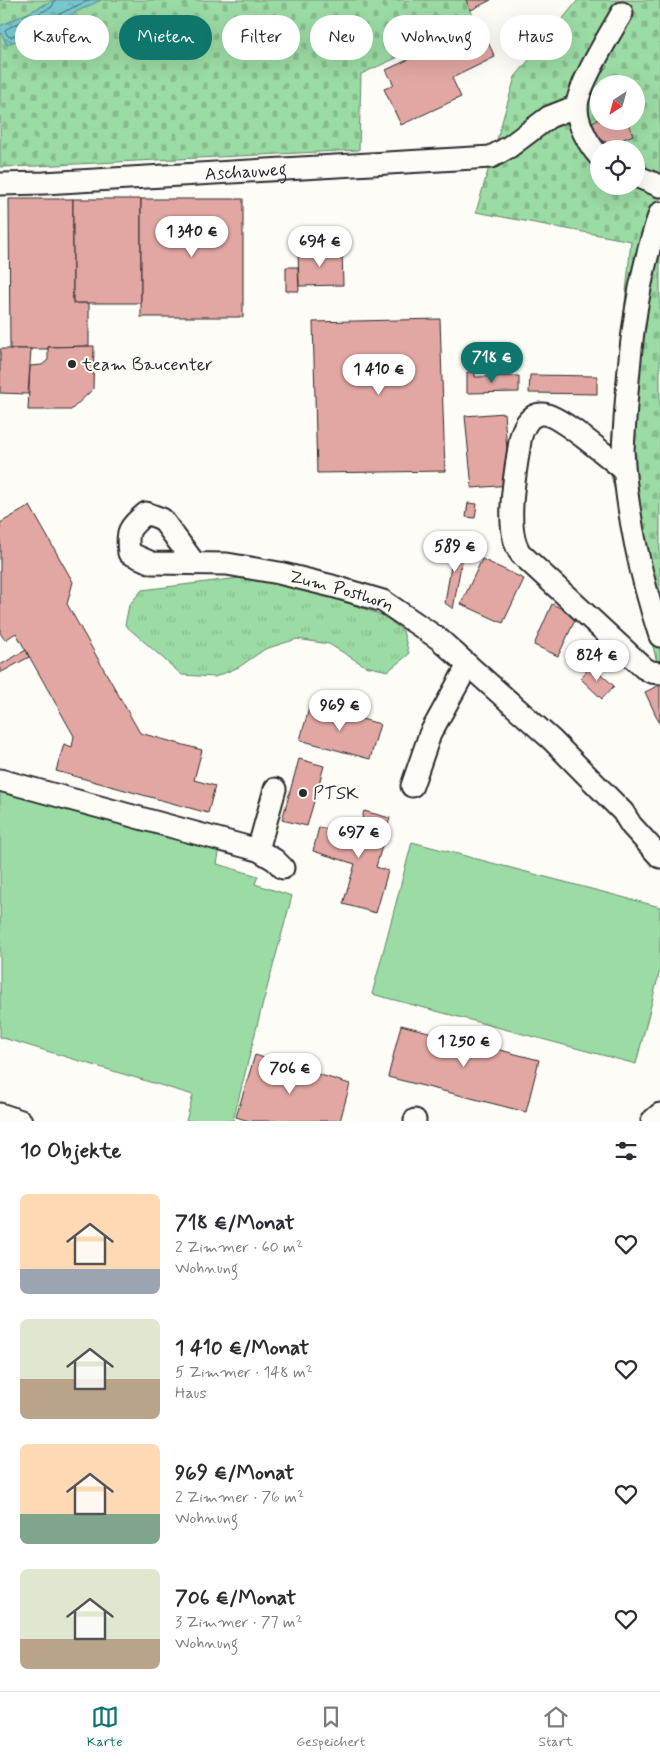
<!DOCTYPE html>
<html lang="de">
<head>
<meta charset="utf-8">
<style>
	body { margin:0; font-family:Mynerve,sans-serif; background:#f7f7f7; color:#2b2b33; height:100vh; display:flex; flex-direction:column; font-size:19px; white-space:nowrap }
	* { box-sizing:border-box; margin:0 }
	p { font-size:16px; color:#7c7c81 }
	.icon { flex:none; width:28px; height:28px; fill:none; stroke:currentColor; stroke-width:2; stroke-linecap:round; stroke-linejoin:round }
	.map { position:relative; height:1121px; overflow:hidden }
	.details { display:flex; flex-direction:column; background:#fff; flex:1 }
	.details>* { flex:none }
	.top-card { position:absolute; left:15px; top:15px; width:630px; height:45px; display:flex; gap:10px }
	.needle { width:32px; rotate:216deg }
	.tools { position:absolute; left:590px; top:75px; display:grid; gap:10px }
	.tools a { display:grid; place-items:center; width:55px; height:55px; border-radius:50%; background:#fff; box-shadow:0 5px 20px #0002; font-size:25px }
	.price { position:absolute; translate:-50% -42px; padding:0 11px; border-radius:18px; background:#fff; color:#222; font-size:16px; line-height:32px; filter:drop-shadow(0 1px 2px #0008) }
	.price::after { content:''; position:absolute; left:50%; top:30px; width:15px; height:11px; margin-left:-8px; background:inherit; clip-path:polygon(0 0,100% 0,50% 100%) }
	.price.current { background:#0f766e; color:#fff }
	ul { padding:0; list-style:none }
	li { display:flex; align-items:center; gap:15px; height:125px; padding:0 20px }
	li span { display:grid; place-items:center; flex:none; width:140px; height:100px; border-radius:8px; color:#555 }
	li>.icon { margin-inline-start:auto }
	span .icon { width:60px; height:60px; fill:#fffc; stroke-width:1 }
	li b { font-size:21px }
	h2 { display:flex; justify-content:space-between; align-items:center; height:60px; padding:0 20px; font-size:21px }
	.chip { padding:0 18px; border-radius:22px; background:#fff; box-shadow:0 5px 20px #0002; font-size:18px; line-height:45px }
	.chip.current { background:#0f766e; color:#fff }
	.dock { display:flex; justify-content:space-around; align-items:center; height:70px; border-top:1px solid #e1e1e2; background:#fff; font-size:14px; color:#7c7c81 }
	.dock a { display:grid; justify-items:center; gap:2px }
	.dock .current { color:#0f766e }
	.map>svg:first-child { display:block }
</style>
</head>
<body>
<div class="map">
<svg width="660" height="1121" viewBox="0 0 660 1121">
	<defs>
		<pattern id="grass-tufts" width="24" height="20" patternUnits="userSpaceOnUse" patternTransform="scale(1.25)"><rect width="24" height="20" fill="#9bdba4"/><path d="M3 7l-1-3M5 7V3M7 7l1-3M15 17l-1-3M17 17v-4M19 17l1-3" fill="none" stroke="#86bc8d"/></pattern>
		<pattern id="cemetery-stones" width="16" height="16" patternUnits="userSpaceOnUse" patternTransform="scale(1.25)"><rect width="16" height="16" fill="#9bdba4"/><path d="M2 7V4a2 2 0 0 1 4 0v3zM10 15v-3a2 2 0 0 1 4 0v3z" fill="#86bc8d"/></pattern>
		<pattern id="water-ripples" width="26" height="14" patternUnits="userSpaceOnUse" patternTransform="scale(1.25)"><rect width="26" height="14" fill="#78c9cf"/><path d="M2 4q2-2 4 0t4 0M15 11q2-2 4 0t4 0" fill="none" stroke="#63a3a8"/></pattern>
	</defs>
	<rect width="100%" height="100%" fill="#fdfcf7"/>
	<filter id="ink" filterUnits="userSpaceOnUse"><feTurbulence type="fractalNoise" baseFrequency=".02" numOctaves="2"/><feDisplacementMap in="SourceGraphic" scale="10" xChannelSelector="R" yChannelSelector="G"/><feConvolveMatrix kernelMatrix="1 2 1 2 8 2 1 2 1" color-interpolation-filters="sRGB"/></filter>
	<g filter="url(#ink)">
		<polygon fill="url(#grass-tufts)" stroke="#638368" points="247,577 310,589 384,616 403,631 409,654 388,671 365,666 329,644 297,639 265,649 239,667 215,677 182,675 125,625 129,605 142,590"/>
		<g fill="url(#cemetery-stones)" stroke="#638368" fill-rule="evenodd">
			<polygon points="0,0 466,0 476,22 361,74 359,150 36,166 0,167"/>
			<path d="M578,0H660V675L609,467L631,241L476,212L515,77ZM599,84H636V121H599ZM599,149H636V186H599Z"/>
		</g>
		<g fill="#9bdba4" stroke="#638368">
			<polygon points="0,789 220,848 217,864 258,876 255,884 292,896 260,1014 233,1121 186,1121 193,1095 0,1037"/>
			<polygon points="412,842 660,907 660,970 636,1064 372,994"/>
		</g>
		<polygon fill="url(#water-ripples)" stroke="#598a8d" points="55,0 101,0 7,45 0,31 0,26"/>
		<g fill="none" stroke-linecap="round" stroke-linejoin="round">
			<polyline stroke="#4a6a6d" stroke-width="1" points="55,0 52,7 6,29 5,31 8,36 11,37 89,0"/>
		</g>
		<g fill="#e2a7a2" stroke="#2b2b2b">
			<polygon points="466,0 491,0 471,10"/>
			<polygon points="480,26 495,57 452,78 461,97 401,125 384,89 394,85 386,70"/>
			<polygon points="599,119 599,121 627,121 633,135 607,146 605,141 600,143 592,122"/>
			<polygon points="9,199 73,199 73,303 89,303 89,346 48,347 48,349 10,349"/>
			<rect x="73" y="199" width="68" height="104"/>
			<rect x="141" y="199" width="102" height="118"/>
			<polygon points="342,251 343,285 299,286 298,252"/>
			<polygon points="286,267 298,267 299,291 286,291"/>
			<polygon points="440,319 445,471 317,473 313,322"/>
			<polygon points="94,346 93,389 71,410 28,410 30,366 42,365 48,360 48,347"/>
			<polygon points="0,349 31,349 28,394 0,393"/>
			<polygon points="467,372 475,372 475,377 519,376 519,392 467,393"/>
			<polygon points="530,375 597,376 597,394 529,393"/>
			<polygon points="504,413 510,485 472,488 465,416"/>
			<polygon points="468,503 477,504 475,518 466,517"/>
			<polygon points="30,506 73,582 67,604 140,733 202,750 194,780 215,786 208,813 56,771 64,744 72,747 74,736 16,633 5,640 0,633 0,523"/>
			<polygon points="455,541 465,543 453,609 445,603"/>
			<polygon points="482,559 524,579 503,623 461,604"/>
			<polygon points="552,604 577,616 558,656 534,645"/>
			<polygon points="26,650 29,657 0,673 0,665"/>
			<polygon points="592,666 614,686 602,699 580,678"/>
			<polygon points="660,685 660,724 645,692"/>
			<polygon points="310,705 380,724 370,759 300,740"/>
			<polygon points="299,759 324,766 307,826 282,820"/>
			<polygon points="364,811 390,818 376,867 388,871 376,913 343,904 355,864 313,851 319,827 357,838"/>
			<polygon points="401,1025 539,1060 526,1112 388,1077"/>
			<polygon points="255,1055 350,1084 340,1121 249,1121 236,1117"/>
		</g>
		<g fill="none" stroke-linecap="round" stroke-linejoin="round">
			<defs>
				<g id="minor">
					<path d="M599,156C588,144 577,123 577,107C577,87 611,32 622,13"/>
					<polyline points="636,176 660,186"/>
					<path id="s1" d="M0,184L44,183L491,157L509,147L549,117L577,106"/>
					<path d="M660,213C633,290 628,369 623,450C626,510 641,579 660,636"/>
					<path d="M624,470C609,458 560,415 543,414C529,413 522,429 520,441C516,470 503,531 521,554L644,668L651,672L660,673"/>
					<path id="s2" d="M195,564L162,519L146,513C129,528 126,530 129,553L152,563L227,564L279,573L332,586L383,601L439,639L468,665L552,740L623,812L631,825L660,857"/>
					<polyline points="0,780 258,850 275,860 283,868"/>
					<polyline points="412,786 430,734 468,665"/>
					<polyline points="258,850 275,789"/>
					<polyline points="0,1114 21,1121"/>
					<polyline points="415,1121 415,1120"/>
					<polyline points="652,1121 660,1114"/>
				</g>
			</defs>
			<use href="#minor" stroke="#2b2b2b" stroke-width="25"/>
			<use href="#minor" stroke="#fdfcf7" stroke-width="21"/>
		</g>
	</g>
	<g fill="#2b2b2b" stroke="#fdfcf7" stroke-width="2">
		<circle cx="72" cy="364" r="5"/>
		<circle cx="303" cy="793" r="5"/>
	</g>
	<g text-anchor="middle" stroke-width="4" stroke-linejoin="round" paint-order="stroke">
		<g font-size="18" fill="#2b2b2b" stroke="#fdfcf7">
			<text dy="6" stroke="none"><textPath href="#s1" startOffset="246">Aschauweg</textPath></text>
			<text dy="6" stroke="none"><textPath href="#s2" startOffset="338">Zum Posthorn</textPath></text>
		</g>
		<g font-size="18" fill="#2b2b2b" stroke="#fdfcf7" text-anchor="start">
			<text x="82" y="370">team Baucenter</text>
			<text x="313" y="799">PTSK</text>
		</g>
	</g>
</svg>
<div class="tools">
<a><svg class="needle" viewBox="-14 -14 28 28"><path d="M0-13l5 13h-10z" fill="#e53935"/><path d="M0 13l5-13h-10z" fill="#7c7c81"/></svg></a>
<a><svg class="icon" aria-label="locate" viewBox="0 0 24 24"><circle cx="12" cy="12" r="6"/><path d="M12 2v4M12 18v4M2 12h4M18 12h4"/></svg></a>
</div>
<b class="price" style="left:192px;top:258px">1 340 €</b>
<b class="price" style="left:320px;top:268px">694 €</b>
<b class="price current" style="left:492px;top:384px">718 €</b>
<b class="price" style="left:379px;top:396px">1 410 €</b>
<b class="price" style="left:455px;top:573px">589 €</b>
<b class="price" style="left:597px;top:682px">824 €</b>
<b class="price" style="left:340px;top:732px">969 €</b>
<b class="price" style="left:359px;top:859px">697 €</b>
<b class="price" style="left:464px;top:1068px">1 250 €</b>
<b class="price" style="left:290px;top:1095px">706 €</b>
<div class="top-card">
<a class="chip">Kaufen</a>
<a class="chip current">Mieten</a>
<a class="chip">Filter</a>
<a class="chip">Neu</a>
<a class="chip">Wohnung</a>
<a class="chip">Haus</a>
</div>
</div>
<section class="details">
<h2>10 Objekte<svg class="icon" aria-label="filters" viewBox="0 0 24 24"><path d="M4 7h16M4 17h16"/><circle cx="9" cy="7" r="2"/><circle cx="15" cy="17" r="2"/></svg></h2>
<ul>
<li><span style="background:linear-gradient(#ffd9b3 75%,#9aa5b1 0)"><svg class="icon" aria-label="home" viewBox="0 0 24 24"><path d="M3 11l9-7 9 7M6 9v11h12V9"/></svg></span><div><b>718 €/Monat</b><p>2 Zimmer · 60 m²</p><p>Wohnung</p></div><svg class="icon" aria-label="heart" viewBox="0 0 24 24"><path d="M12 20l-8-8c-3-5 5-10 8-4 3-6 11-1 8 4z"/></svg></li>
<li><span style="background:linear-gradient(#dfe7d0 60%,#b9a48a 0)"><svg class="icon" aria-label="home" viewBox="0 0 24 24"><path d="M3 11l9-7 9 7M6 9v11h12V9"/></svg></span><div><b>1 410 €/Monat</b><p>5 Zimmer · 148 m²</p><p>Haus</p></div><svg class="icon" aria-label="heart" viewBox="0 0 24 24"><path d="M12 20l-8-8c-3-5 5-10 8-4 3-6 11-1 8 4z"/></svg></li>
<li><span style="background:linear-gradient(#ffd9b3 70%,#7fa58c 0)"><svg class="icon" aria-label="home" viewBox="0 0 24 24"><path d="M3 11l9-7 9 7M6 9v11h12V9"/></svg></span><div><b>969 €/Monat</b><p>2 Zimmer · 76 m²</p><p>Wohnung</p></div><svg class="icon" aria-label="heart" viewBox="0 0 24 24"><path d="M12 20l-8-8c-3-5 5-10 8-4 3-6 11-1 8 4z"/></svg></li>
<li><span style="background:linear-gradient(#dfe7d0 70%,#b9a48a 0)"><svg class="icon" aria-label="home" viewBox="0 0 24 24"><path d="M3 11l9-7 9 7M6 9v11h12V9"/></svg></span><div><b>706 €/Monat</b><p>3 Zimmer · 77 m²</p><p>Wohnung</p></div><svg class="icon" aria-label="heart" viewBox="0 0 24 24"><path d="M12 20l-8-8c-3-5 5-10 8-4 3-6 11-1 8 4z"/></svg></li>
</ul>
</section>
<nav class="dock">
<a class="current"><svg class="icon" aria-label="map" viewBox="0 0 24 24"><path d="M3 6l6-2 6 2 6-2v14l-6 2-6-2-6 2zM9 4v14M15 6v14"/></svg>Karte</a>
<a><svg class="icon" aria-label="saved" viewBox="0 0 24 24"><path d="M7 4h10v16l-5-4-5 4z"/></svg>Gespeichert</a>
<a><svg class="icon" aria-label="home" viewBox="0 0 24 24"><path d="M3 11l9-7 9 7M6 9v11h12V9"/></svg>Start</a>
</nav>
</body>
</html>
